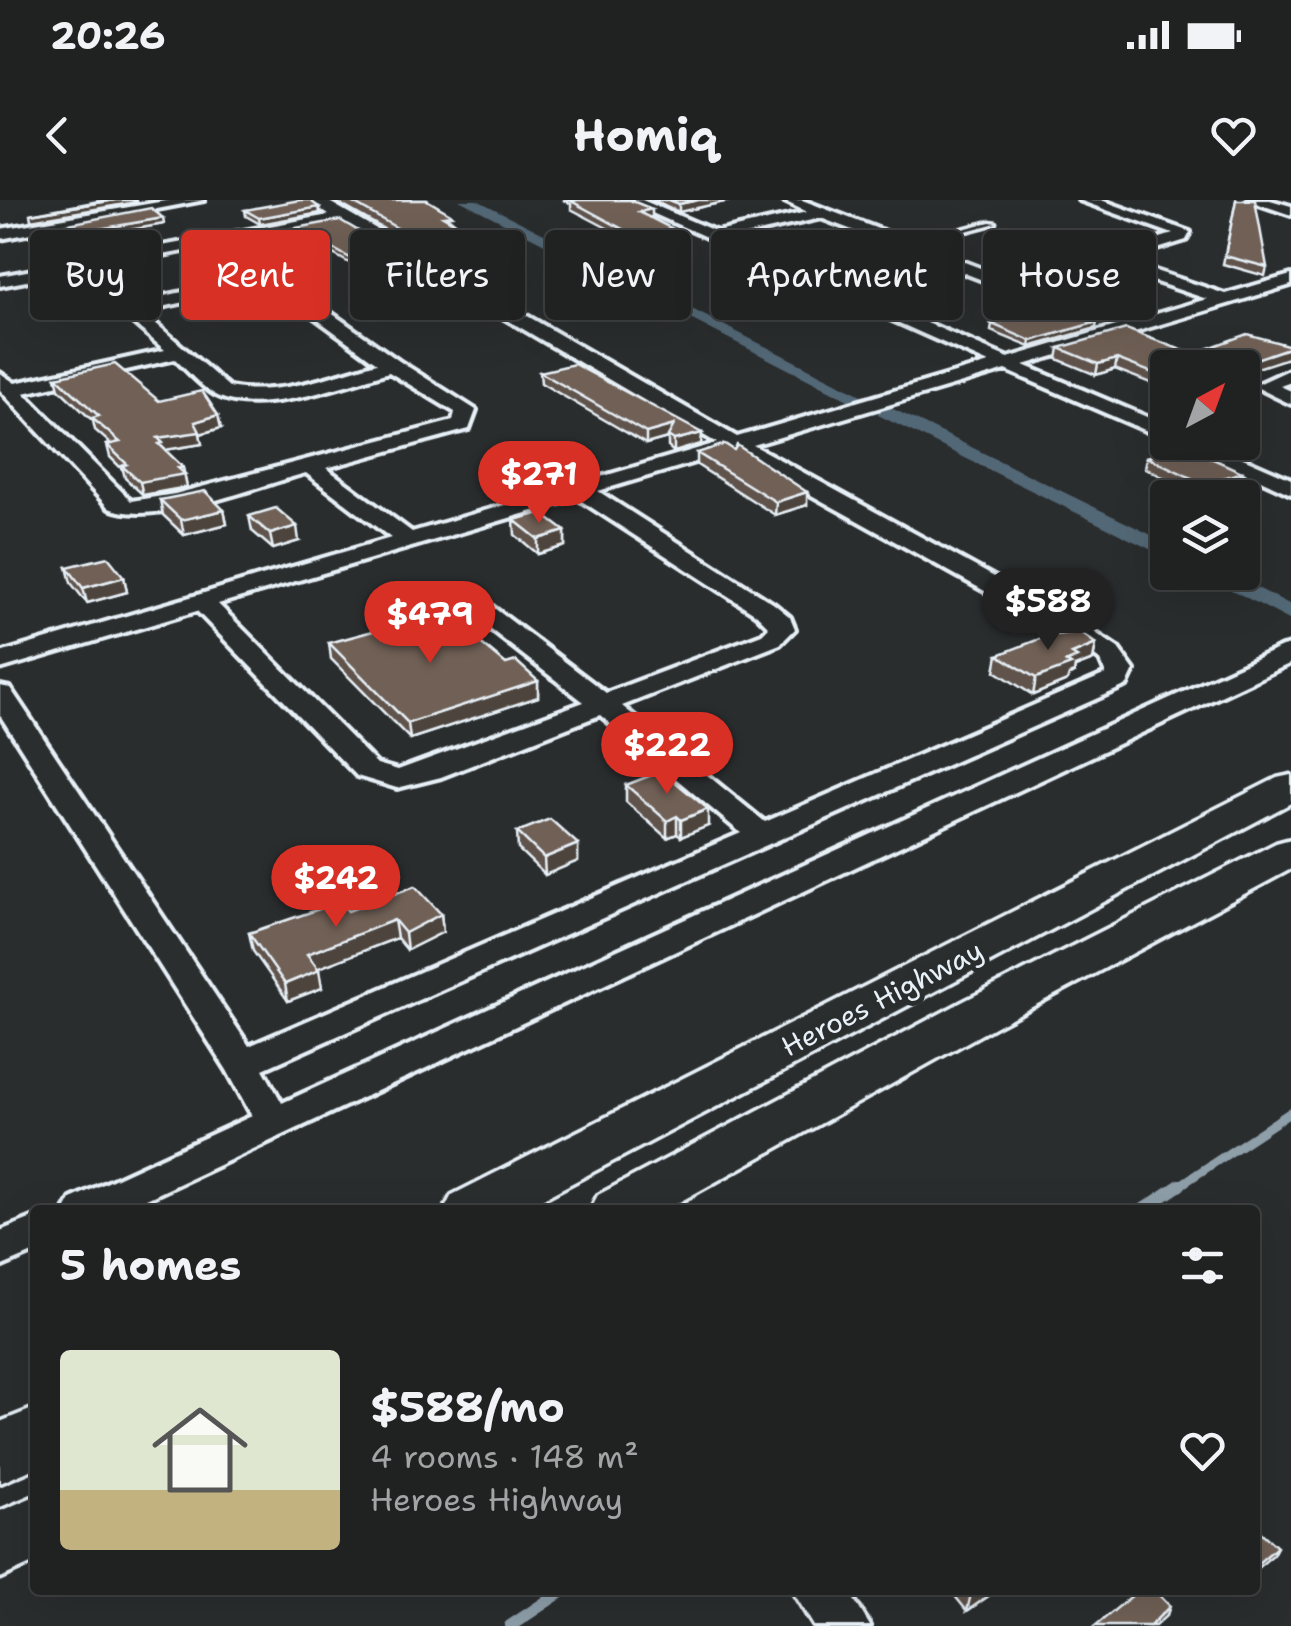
<!DOCTYPE html>
<html lang="en">
<head>
<meta charset="utf-8">
<style>
	body { margin:0; font-family:"Shantell Sans",sans-serif; background:#282a2a; color:#f1f3f6; height:100vh; display:flex; flex-direction:column; font-size:38px; white-space:nowrap }
	* { box-sizing:border-box; margin:0 }
	p { font-size:32px; color:#a2a4a5 }
	.icon { flex:none; width:55px; height:55px; fill:none; stroke:currentColor; stroke-width:2; stroke-linecap:round; stroke-linejoin:round }
	.map { position:relative; flex:1; overflow:hidden }
	.details { position:absolute; left:30px; top:1005px; width:1230px; height:390px; display:flex; flex-direction:column; background:#202222; border-radius:10px; box-shadow:0 10px 40px #0002,0 0 0 2px #3d3f40 }
	.details>* { flex:none }
	.banner { position:absolute; left:30px; top:30px; width:1232px; height:90px; display:flex; gap:20px }
	.needle { width:65px; rotate:41deg }
	.fabs { position:absolute; left:1150px; top:150px; display:grid; gap:20px }
	.fabs a { display:grid; place-items:center; width:110px; height:110px; border-radius:10px; background:#202222; box-shadow:0 10px 40px #0002,0 0 0 2px #3d3f40; font-size:50px }
	.price { position:absolute; translate:-50% -85px; padding:0 22px; border-radius:35px; background:#d93025; color:#fff; font-size:32px; line-height:65px; filter:drop-shadow(0 2px 5px #0008) }
	.price::after { content:''; position:absolute; left:50%; top:60px; width:30px; height:22px; margin-left:-15px; background:inherit; clip-path:polygon(0 0,100% 0,50% 100%) }
	.price.active { background:#222; color:#fff }
	ul { padding:0; list-style:none }
	li { display:flex; align-items:center; gap:30px; height:250px; padding:0 30px }
	li+li { border-top:2px solid #3d3f40 }
	li span { display:grid; place-items:center; flex:none; width:280px; height:200px; border-radius:10px; color:#555 }
	li>.icon { margin-inline-start:auto }
	span .icon { width:120px; height:120px; fill:#fffc; stroke-width:1 }
	li b { font-size:42px }
	h2 { display:flex; justify-content:space-between; align-items:center; height:120px; padding:0 30px; font-size:42px }
	.tag { padding:0 35px; border-radius:10px; background:#202222; box-shadow:0 10px 40px #0002,0 0 0 2px #3d3f40; font-size:35px; line-height:90px }
	.tag.active { background:#d93025; color:#fff }
	.status { display:flex; justify-content:space-between; align-items:center; height:70px; padding:0 50px; background:#202222; direction:ltr }
	.status svg { height:28px; fill:currentColor }
	header { display:flex; justify-content:space-between; align-items:center; height:130px; padding:0 30px; background:#202222; font-size:45px; font-weight:700 }
	.map>svg:first-child { display:block }
</style>
</head>
<body>
<div class="status"><b>20:26</b><svg viewBox="0 0 49 12"><path d="M0 12V9h3v3zM5 12V6h3v6zM10 12V3h3v9zM15 12V0h3v12zM26 1h20v11H26zM47 4h2v5h-2z"/></svg></div>
<header><svg class="icon" aria-label="back" viewBox="0 0 24 24"><path d="M15 5l-7 7 7 7"/></svg>Homiq<svg class="icon" aria-label="heart" viewBox="0 0 24 24"><path d="M12 20l-8-8c-3-5 5-10 8-4 3-6 11-1 8 4z"/></svg></header>
<div class="map">
<svg width="1291" height="1426" viewBox="0 0 1291 1426">
	<rect width="100%" height="100%" fill="#2a2d2e"/>
	<filter id="ink" filterUnits="userSpaceOnUse"><feTurbulence type="fractalNoise" baseFrequency=".01" numOctaves="2"/><feDisplacementMap in="SourceGraphic" scale="20" xChannelSelector="R" yChannelSelector="G"/><feConvolveMatrix kernelMatrix="1 2 1 2 8 2 1 2 1" color-interpolation-filters="sRGB"/></filter>
	<g filter="url(#ink)">
		<g fill="none" stroke-linecap="round" stroke-linejoin="round">
			<polyline stroke="#8e9faa" stroke-width="9" points="1176,988 1291,912"/>
			<g stroke="#8e9faa" stroke-width="12">
				<polyline points="1142,1010 1180,985"/>
				<polyline points="510,1426 564,1390"/>
			</g>
			<g fill="#526876" fill-rule="evenodd">
				<polygon points="459,0 477,0 869,199 866,203 854,203"/>
				<polygon points="885,205 1168,343 1168,358 878,215 878,207"/>
				<polygon points="1197,372 1226,372 1291,405 1291,421"/>
			</g>
			<defs>
				<polygon id="lane" points="990,22 996,23 905,47 901,45"/>
				<g id="street">
					<polygon points="171,0 204,0 0,39 0,29"/>
					<path d="M308,0H326L737,237L989,163L623,0H642L717,32L807,12L782,0H802L988,71C1053,77 1112,52 1173,34L1079,0H1101L1190,32L1186,40L1122,60L1225,94L1291,75V85L1024,165L1168,226V240L1006,170L753,245L1091,430L1118,448L1134,470L1127,485L263,869L282,903L1282,447L1291,445V463L123,1010H65L71,999L252,916L227,870L0,515V486L10,488L249,846L741,633L600,515L441,577L397,588L357,576L197,411L0,469V453L391,338L306,273C257,286 155,327 109,308L0,190V173L15,183L165,150L129,119V111L145,100L258,76L215,45L0,86V76L329,15ZM821,18L985,81L1032,82L1105,65L1207,99L1008,158L731,38ZM341,22L717,243L412,332L326,268L469,229L476,210L399,161L231,42ZM269,84L377,163C330,176 279,197 229,187L146,115L157,108ZM175,159C187,170 201,187 216,195C258,218 346,184 389,172L455,212L453,221L175,294L131,301L24,193ZM732,251L1073,440L1100,460L1106,474L765,622L622,506L780,444L795,429L790,417L774,404L598,291ZM577,298L756,414L769,427L762,434L606,493L490,405H472L469,410L472,415L584,502L398,570L377,564L218,404Z"/>
					<polygon points="1247,0 1270,0 1291,6 1291,15"/>
					<polygon points="1291,169 1291,182 1280,186 1291,191 1291,204 1254,186"/>
					<polygon points="1177,242 1206,242 1291,279 1291,294"/>
					<polygon points="35,1017 35,1052 0,1067 0,1031"/>
					<polygon points="792,1390 848,1390 870,1426 814,1426"/>
				</g>
				<g id="secondary">
					<polygon points="1291,575 1291,603 521,1010 444,1010 452,995 1277,578"/>
					<polygon points="1291,639 1291,669 996,826 665,1010 590,1010 598,995 962,802 1276,643"/>
					<polygon points="35,1208 35,1268 0,1283 0,1222"/>
					<polygon points="35,1296 35,1362 0,1378 0,1311"/>
				</g>
			</defs>
			<use href="#lane" stroke="#e8f1f8" stroke-width="7"/>
			<use href="#street" stroke="#e8f1f8" stroke-width="8"/>
			<use href="#secondary" stroke="#e8f1f8" stroke-width="7"/>
			<use href="#lane" fill="#2a2d2e" fill-rule="evenodd"/>
			<use href="#street" fill="#2a2d2e" fill-rule="evenodd"/>
			<use href="#secondary" fill="#2a2d2e" fill-rule="evenodd"/>
		</g>
		<g fill="#60534b" stroke="#e8f1f8" stroke-width="2.5">
			<polygon points="333,0 427,0 458,25 458,34 450,35 481,54 481,64 454,69"/>
			<polygon points="563,0 630,0 652,17 650,17 680,33 680,41 643,47 571,9 571,4"/>
			<polygon points="652,0 733,0 679,12"/>
			<polygon points="1236,0 1267,67 1265,76 1223,64"/>
			<polygon points="319,7 320,13 260,24 246,16 245,10"/>
			<polygon points="164,24 54,43 44,34 43,29"/>
			<polygon points="280,31 424,70 425,76 405,80 388,70 369,74 324,49 307,52 281,37"/>
			<polygon points="992,124 1096,128 1030,147 991,131"/>
			<polygon points="1059,148 1192,154 1291,157 1168,168 1168,190 1115,169 1096,175 1057,159"/>
			<polygon points="540,172 702,233 701,244 674,252 668,247 668,238 646,244 541,183"/>
			<polygon points="56,177 159,201 221,228 200,234 202,244 165,250 187,287 143,295 125,278 123,270 110,257 107,245 111,244 95,230 93,221 59,189"/>
			<polygon points="697,253 807,292 807,305 775,315 697,265"/>
			<polygon points="1147,257 1239,283 1201,296 1145,268"/>
			<polygon points="160,300 224,310 227,324 184,335 163,315"/>
			<polygon points="249,316 299,341 273,349 252,331"/>
			<polygon points="514,320 565,331 565,346 538,354 515,335"/>
			<polygon points="67,367 124,377 127,392 87,403 71,383"/>
			<polygon points="329,443 506,464 538,481 538,497 410,539 331,459"/>
			<polygon points="1096,444 1093,460 1075,467 1074,473 1069,475 1067,481 1033,495 995,471 998,455"/>
			<polygon points="626,585 708,626 681,637 677,634 667,638 626,602"/>
			<polygon points="517,632 578,644 578,661 545,675 518,649"/>
			<polygon points="348,711 441,714 443,732 407,750 397,738 318,768 322,788 288,801 253,751 249,733"/>
			<polygon points="950,1390 997,1390 967,1411"/>
		</g>
		<g fill="#4e443d" stroke="#e8f1f8" stroke-width="2.5">
			<polygon points="115,0 136,0 137,2 31,20 30,14"/>
			<polygon points="698,0 733,0 679,12 679,4"/>
			<polygon points="319,7 320,13 260,24 259,18"/>
			<polygon points="652,9 652,17 639,19 639,12"/>
			<polygon points="163,18 164,24 54,43 52,37"/>
			<polygon points="458,25 458,34 439,37 438,28"/>
			<polygon points="680,33 680,41 643,47 643,40"/>
			<polygon points="323,43 324,49 307,52 306,47"/>
			<polygon points="481,54 481,64 454,69 453,60"/>
			<polygon points="388,64 388,70 369,74 368,68"/>
			<polygon points="424,70 425,76 405,80 405,74"/>
			<polygon points="1097,122 1096,128 1030,147 1031,141"/>
			<polygon points="1291,147 1291,157 1242,173 1242,168 1229,168"/>
			<polygon points="1117,159 1115,169 1096,175 1098,164"/>
			<polygon points="218,215 221,228 200,234 202,244 165,250 159,244 158,238 195,222"/>
			<polygon points="674,225 674,236 646,244 646,233"/>
			<polygon points="702,233 701,244 674,252 674,240"/>
			<polygon points="183,267 187,287 143,295 140,282"/>
			<polygon points="1242,272 1239,283 1201,296 1204,284"/>
			<polygon points="807,292 807,305 775,315 776,302"/>
			<polygon points="224,310 227,324 184,335 181,320"/>
			<polygon points="297,326 299,341 273,349 270,334"/>
			<polygon points="565,331 565,346 538,354 538,339"/>
			<polygon points="124,377 127,392 87,403 83,388"/>
			<polygon points="1096,444 1093,460 1075,467 1074,473 1069,475 1067,481 1033,495 1036,478 1066,462 1072,454"/>
			<polygon points="538,481 538,497 410,539 408,523"/>
			<polygon points="708,609 708,626 681,637 681,620"/>
			<polygon points="677,616 677,634 667,638 667,621"/>
			<polygon points="578,644 578,661 545,675 544,658"/>
			<polygon points="441,714 443,732 407,750 405,733"/>
			<polygon points="394,720 397,738 311,771 307,754"/>
			<polygon points="319,770 322,788 288,801 285,784"/>
			<polygon points="1277,1347 1273,1355 1255,1370 1257,1364"/>
			<polygon points="977,1390 997,1390 967,1411 971,1394"/>
			<polygon points="1170,1406 1167,1415 1155,1426 1150,1426"/>
		</g>
		<g fill="#706157" stroke="#e8f1f8" stroke-width="2.5">
			<polygon points="104,0 115,0 30,14"/>
			<polygon points="300,0 309,0 319,7 259,18 245,10"/>
			<polygon points="348,0 427,0 452,15 443,16 458,25 438,28 481,54 453,60"/>
			<polygon points="578,0 630,0 652,9 639,12 680,33 643,40 571,1"/>
			<polygon points="669,0 698,0 679,4"/>
			<polygon points="1236,0 1255,0 1267,67 1225,56"/>
			<polygon points="151,8 163,18 52,37 43,29"/>
			<polygon points="340,20 424,70 405,74 388,64 368,68 323,43 306,47 280,31"/>
			<polygon points="1056,106 1097,122 1031,141 992,124"/>
			<polygon points="1126,129 1192,154 1247,134 1291,146 1291,147 1229,168 1168,168 1168,179 1117,159 1098,164 1059,148"/>
			<polygon points="115,164 159,201 202,191 218,215 195,222 200,232 158,238 163,243 159,244 183,267 178,268 185,274 140,282 122,266 127,264 107,245 120,242 92,218 99,216 56,177"/>
			<polygon points="574,164 702,233 674,240 668,236 674,225 646,233 540,172"/>
			<polygon points="725,244 734,250 737,245 807,292 776,302 697,253"/>
			<polygon points="1182,245 1242,272 1204,284 1147,257"/>
			<polygon points="205,291 224,310 181,320 160,300"/>
			<polygon points="276,308 297,326 270,334 249,316"/>
			<polygon points="541,313 565,331 538,339 514,320"/>
			<polygon points="108,357 124,377 83,388 67,367"/>
			<polygon points="443,412 506,464 516,461 538,481 408,523 329,443"/>
			<polygon points="1080,432 1096,444 1072,454 1077,457 1066,462 1071,465 1036,478 998,455 1047,436"/>
			<polygon points="662,571 708,609 681,620 677,616 667,621 626,585"/>
			<polygon points="550,619 578,644 544,658 517,632"/>
			<polygon points="415,686 441,714 405,733 394,720 307,754 319,770 285,784 249,733 340,702 348,711"/>
			<polygon points="1255,1327 1277,1347 1257,1364 1255,1361"/>
			<polygon points="1139,1390 1154,1390 1170,1406 1150,1426 1095,1426"/>
		</g>
	</g>
	<g text-anchor="middle" stroke-width="10" stroke-linejoin="round" paint-order="stroke">
		<g font-size="28" fill="#e8f1f8" stroke="#2a2d2e">
			<text transform="translate(882 798) rotate(-27)" y="10">Heroes Highway</text>
		</g>
	</g>
</svg>
<div class="fabs">
<a><svg class="needle" viewBox="-14 -14 28 28"><path d="M0-13l5 13h-10z" fill="#e53935"/><path d="M0 13l5-13h-10z" fill="#a2a4a5"/></svg></a>
<a><svg class="icon" aria-label="layers" viewBox="0 0 24 24"><path d="M12 4l9 5-9 5-9-5zM3 14l9 5 9-5"/></svg></a>
</div>
<b class="price" style="left:539px;top:326px">$271</b>
<b class="price active" style="left:1048px;top:453px">$588</b>
<b class="price" style="left:430px;top:466px">$479</b>
<b class="price" style="left:667px;top:597px">$222</b>
<b class="price" style="left:336px;top:730px">$242</b>
<div class="banner">
<a class="tag">Buy</a>
<a class="tag active">Rent</a>
<a class="tag">Filters</a>
<a class="tag">New</a>
<a class="tag">Apartment</a>
<a class="tag">House</a>
</div>
<section class="details">
<h2>5 homes<svg class="icon" aria-label="filters" viewBox="0 0 24 24"><path d="M4 7h16M4 17h16"/><circle cx="9" cy="7" r="2"/><circle cx="15" cy="17" r="2"/></svg></h2>
<ul>
<li><span style="background:linear-gradient(#dfe7d0 70%,#c2b280 0)"><svg class="icon" aria-label="home" viewBox="0 0 24 24"><path d="M3 11l9-7 9 7M6 9v11h12V9"/></svg></span><div><b>$588/mo</b><p>4 rooms · 148 m²</p><p>Heroes Highway</p></div><svg class="icon" aria-label="heart" viewBox="0 0 24 24"><path d="M12 20l-8-8c-3-5 5-10 8-4 3-6 11-1 8 4z"/></svg></li>
</ul>
</section>
</div>
</body>
</html>
